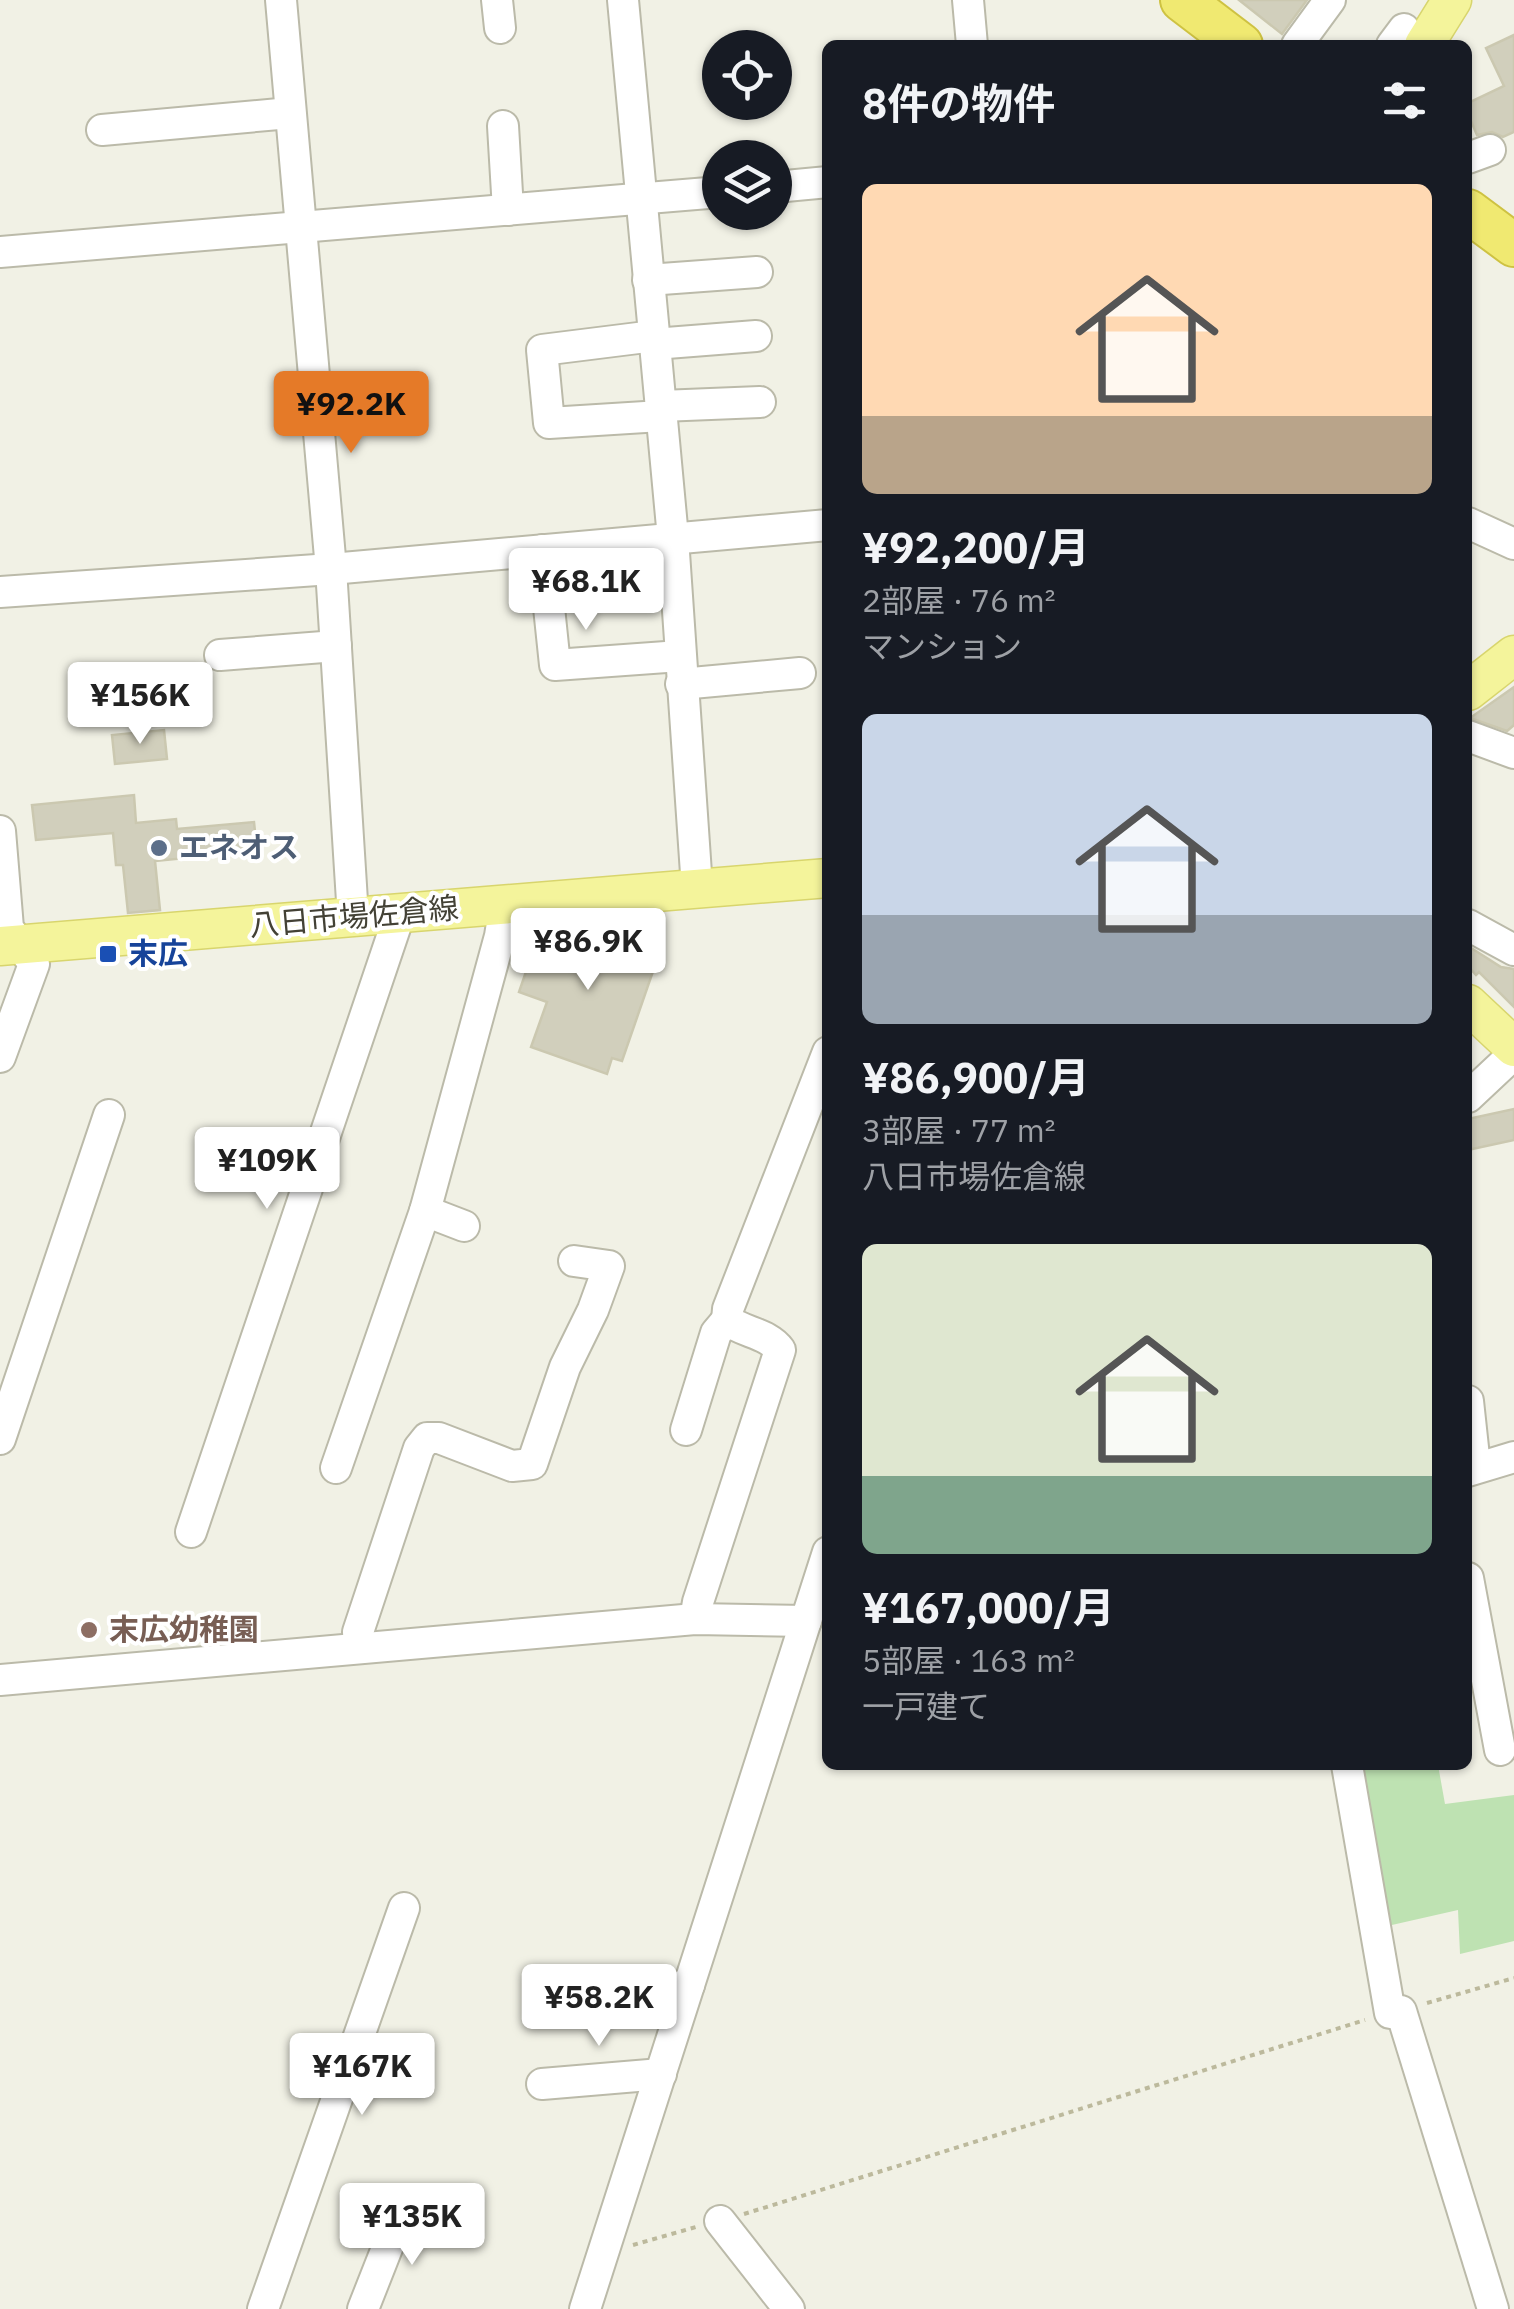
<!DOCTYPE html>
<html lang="ja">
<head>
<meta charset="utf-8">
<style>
	body { margin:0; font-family:"IBM Plex Sans","Noto Sans JP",sans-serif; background:#242831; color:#f1f3f6; height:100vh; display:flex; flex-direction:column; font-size:38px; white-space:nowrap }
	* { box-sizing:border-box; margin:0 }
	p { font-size:32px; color:#9ea1a6 }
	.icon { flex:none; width:55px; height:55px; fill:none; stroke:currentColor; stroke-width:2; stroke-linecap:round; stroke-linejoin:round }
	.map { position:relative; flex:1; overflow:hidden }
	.sheet { position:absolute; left:822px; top:40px; width:650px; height:1730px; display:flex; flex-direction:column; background:#171b24; border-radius:15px; box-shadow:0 2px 8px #0004 }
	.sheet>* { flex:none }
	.fabs { position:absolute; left:702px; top:30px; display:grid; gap:20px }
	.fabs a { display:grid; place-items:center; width:90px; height:90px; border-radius:50%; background:#171b24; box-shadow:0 2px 8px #0004; font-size:50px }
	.price { position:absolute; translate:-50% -85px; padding:0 22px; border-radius:10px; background:#fff; color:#222; font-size:32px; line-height:65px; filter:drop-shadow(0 2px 5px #0008) }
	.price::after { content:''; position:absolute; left:50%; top:60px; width:30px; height:22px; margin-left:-15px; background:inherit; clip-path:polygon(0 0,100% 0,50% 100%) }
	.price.current { background:#e57a28; color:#111 }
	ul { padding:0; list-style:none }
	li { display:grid; align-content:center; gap:20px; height:530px; padding:0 40px }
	li span { display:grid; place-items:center; height:310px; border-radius:15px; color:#555 }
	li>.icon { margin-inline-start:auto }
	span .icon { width:180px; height:180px; fill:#fffc; stroke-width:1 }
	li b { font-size:42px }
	h2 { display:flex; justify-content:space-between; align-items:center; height:120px; padding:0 40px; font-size:42px }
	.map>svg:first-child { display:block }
</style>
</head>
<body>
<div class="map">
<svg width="1514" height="2309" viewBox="0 0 1514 2309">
	<rect width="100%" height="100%" fill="#f1f1e5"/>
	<polygon fill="#bee2b2" points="1351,1765 1438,1765 1445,1804 1514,1795 1514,1941 1460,1954 1458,1910 1383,1927"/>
	<g fill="#d1cfbc" stroke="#cbc8b0" stroke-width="2.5">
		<polygon points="1239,0 1307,0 1282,34"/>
		<polygon points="1514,35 1514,132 1503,137 1492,132 1477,135 1468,114 1468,103 1504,86 1486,48"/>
		<polygon points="1514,687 1514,725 1507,731 1470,718"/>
		<polygon points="164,730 167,759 115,764 112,735"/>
		<polygon points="134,795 136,823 176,819 177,829 254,822 257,851 155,861 160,910 128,913 123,865 116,865 113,833 36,840 32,805"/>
		<polygon points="575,921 660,951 622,1061 612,1058 607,1074 531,1047 547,1002 519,992 541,928 569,938"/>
		<polygon points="1468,946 1501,967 1514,969 1514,1007 1479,972 1476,975 1468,966"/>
		<polygon points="1514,1109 1514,1140 1468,1150 1468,1119"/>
	</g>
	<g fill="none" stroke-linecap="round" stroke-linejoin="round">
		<defs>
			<g id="minor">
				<polyline points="281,0 331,569 353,917"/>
				<polyline points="497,0 500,28"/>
				<polyline points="623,0 673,538 697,888"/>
				<polyline points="968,0 972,45"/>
				<polyline points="1297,45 1330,0"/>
				<polyline points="1392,45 1404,29"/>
				<polyline points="503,126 508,210"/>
				<polyline points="102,130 290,113"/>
				<polyline points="1468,158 1490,150"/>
				<polyline points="775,187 828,182"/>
				<polyline points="0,252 720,192"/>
				<polyline points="648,280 757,272"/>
				<polyline points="654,336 542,350 549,423 661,416"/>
				<polyline points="654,344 756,336"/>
				<polyline points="661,406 760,402"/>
				<polyline points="1468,523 1514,544"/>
				<polyline points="543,550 555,665 680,656"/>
				<polyline points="0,592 331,569 828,525"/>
				<polyline points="220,655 336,646"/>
				<polyline points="681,684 800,673"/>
				<polyline points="1468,736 1514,753"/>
				<polyline points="0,831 8,928 34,964 0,1057"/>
				<polyline points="1468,925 1514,950"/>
				<polyline points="1468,1097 1514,1054"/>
				<polyline points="425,1211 464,1226"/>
				<polyline points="1468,1401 1475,1466"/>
				<polyline points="686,1430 716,1333 727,1320"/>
				<polyline points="0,1439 109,1115"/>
				<polyline points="336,1468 425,1211 500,936 505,905"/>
				<polyline points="1468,1471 1514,1457"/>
				<polyline points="191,1532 400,913"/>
				<polyline points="1468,1578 1500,1750"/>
				<path d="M695,1619L698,1602L780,1350C768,1333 744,1333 727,1320L728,1309L828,1052"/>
				<polyline points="359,1647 358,1632 419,1448 427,1438 439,1438 512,1466 532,1464 565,1367 593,1310 609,1266 574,1261"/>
				<polyline points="0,1680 695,1619 806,1621"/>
				<polyline points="1347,1765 1390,2013"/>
				<polyline points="607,1997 689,1985"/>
				<polyline points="1401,2011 1493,2309"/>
				<polyline points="542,2084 661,2074"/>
				<polyline points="720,2221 789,2309"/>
				<polyline points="263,2309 404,1908"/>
				<polyline points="363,2309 404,2205"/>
				<polyline points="585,2309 828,1552"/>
			</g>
			<g id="major">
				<polyline points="1424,45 1452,0"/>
				<polyline points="1468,691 1514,655"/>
				<polyline points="0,946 828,878"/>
				<polyline points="1468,1004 1514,1047"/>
			</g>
			<g id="highway">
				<polyline points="1182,0 1241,45"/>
				<polyline points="1468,211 1514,245"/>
			</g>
		</defs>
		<use href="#minor" stroke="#bbbaa9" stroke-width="34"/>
		<use href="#major" stroke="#d8d56d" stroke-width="41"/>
		<use href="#highway" stroke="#cec242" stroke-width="46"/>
		<g stroke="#bcb99c" stroke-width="4" stroke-dasharray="5 5" stroke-linecap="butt">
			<polyline points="1427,2003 1514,1978"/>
			<polyline points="744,2214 1365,2020"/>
			<polyline points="633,2245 696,2227"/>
		</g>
		<use href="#minor" stroke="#fff" stroke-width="30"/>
		<use href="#major" stroke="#f4f49b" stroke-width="38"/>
		<use href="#highway" stroke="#f0e971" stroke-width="42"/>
	</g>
	<circle fill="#5c6f8a" stroke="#fff" stroke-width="4" cx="159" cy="848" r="10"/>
	<rect fill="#1a4fb4" stroke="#fff" stroke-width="4" x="98" y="944" width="20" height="20" rx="5"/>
	<circle fill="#8d6e63" stroke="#fff" stroke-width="4" cx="89" cy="1630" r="10"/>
	<g text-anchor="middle" stroke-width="8" stroke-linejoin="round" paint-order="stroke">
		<g font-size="30" font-weight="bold" fill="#4e5e75" stroke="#fff" text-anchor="start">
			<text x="179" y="858">エネオス</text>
		</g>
		<g font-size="30" fill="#434135" stroke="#fff">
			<text transform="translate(354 917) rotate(-5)" y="10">八日市場佐倉線</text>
		</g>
		<g font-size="30" font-weight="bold" fill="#164399" stroke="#fff" text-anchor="start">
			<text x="128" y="964">末広</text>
		</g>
		<g font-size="30" font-weight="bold" fill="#785e54" stroke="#fff" text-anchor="start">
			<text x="109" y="1640">末広幼稚園</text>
		</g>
	</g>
</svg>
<div class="fabs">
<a><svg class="icon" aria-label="locate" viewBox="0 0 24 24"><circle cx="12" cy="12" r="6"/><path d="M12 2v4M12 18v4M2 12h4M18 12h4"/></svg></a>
<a><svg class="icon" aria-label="layers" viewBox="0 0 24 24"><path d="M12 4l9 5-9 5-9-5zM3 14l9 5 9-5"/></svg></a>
</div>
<b class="price current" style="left:351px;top:456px">¥92.2K</b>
<b class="price" style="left:586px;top:633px">¥68.1K</b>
<b class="price" style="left:140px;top:747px">¥156K</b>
<b class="price" style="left:588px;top:993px">¥86.9K</b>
<b class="price" style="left:267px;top:1212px">¥109K</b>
<b class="price" style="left:599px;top:2049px">¥58.2K</b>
<b class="price" style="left:362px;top:2118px">¥167K</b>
<b class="price" style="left:412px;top:2268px">¥135K</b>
<section class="sheet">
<h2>8件の物件<svg class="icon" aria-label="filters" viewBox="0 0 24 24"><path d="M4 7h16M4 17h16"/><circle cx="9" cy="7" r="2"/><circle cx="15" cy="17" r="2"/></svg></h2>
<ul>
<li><span style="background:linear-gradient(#ffd9b3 75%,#b9a48a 0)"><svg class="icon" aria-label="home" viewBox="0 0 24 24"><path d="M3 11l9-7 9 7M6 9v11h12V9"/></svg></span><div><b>¥92,200/月</b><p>2部屋 · 76 m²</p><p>マンション</p></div></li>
<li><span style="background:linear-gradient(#c9d6e8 65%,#9aa5b1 0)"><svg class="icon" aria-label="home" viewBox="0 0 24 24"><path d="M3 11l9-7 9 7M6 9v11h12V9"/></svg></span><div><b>¥86,900/月</b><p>3部屋 · 77 m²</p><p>八日市場佐倉線</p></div></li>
<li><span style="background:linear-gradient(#dfe7d0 75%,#7fa58c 0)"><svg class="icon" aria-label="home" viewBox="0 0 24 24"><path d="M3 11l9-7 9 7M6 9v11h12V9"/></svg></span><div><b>¥167,000/月</b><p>5部屋 · 163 m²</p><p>一戸建て</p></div></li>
</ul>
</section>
</div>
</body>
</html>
